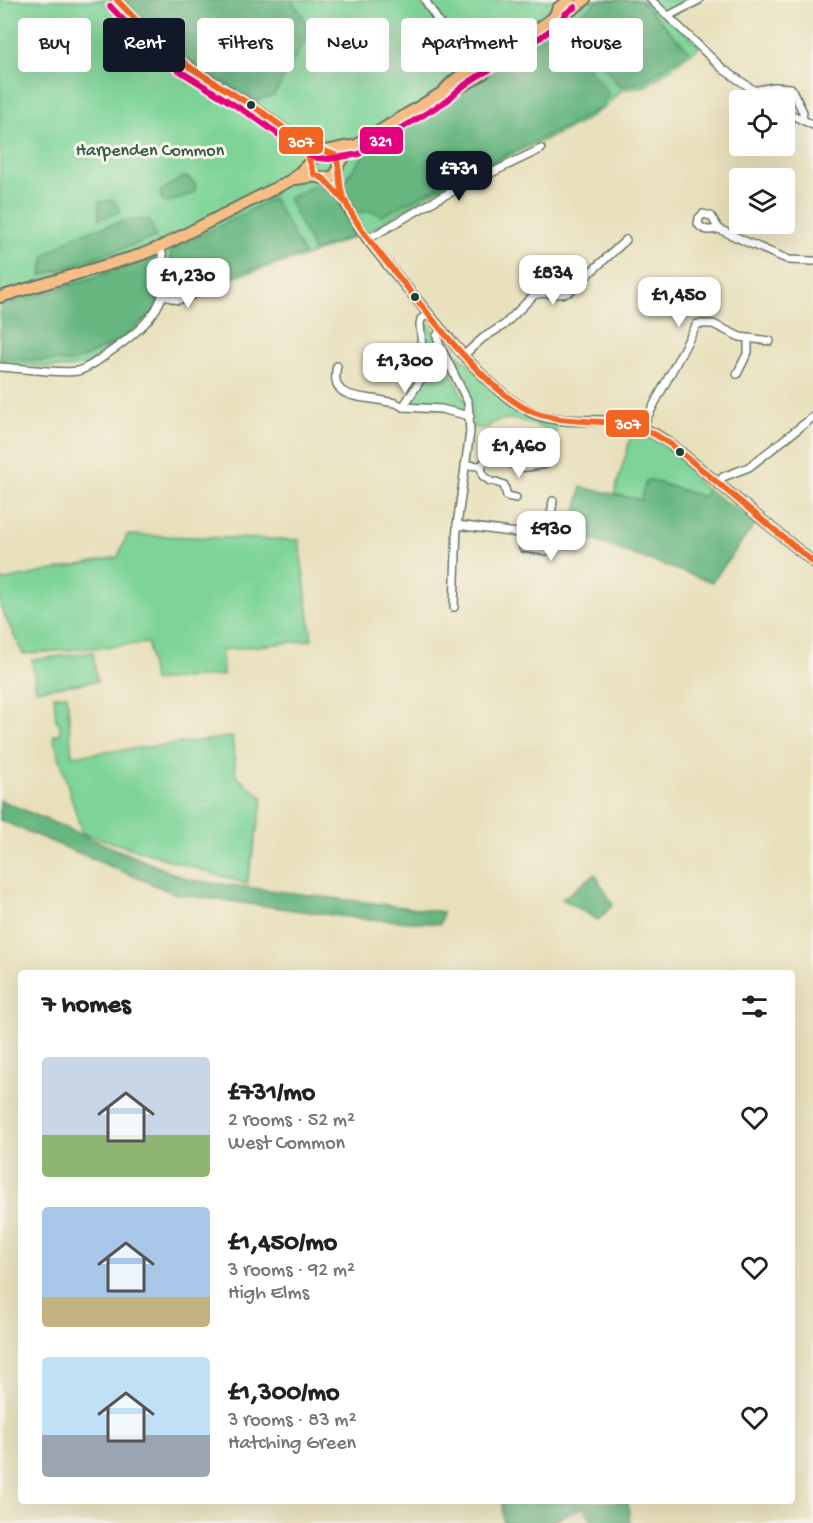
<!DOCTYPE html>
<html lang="en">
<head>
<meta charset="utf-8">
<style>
	body { margin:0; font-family:"Gochi Hand",sans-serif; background:#f6f6f6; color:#222; height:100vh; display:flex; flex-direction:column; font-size:22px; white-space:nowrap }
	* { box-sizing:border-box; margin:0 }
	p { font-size:20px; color:#767676 }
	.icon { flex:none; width:33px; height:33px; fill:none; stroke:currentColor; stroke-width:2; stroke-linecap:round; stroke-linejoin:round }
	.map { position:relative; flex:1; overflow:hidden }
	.sheet { position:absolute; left:18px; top:970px; width:777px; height:534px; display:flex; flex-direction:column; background:#fff; border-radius:6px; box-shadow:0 6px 24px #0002 }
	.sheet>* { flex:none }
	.hud { position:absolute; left:18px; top:18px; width:777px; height:54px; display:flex; gap:12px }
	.controls { position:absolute; left:729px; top:90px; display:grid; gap:12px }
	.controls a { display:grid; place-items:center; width:66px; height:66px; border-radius:6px; background:#fff; box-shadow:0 6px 24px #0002; font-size:30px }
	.price { position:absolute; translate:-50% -51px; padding:0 14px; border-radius:12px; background:#fff; color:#222; font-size:20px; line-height:39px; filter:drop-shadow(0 2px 3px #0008) }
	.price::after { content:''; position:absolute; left:50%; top:36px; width:18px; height:14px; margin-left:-9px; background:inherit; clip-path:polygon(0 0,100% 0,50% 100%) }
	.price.current { background:#111827; color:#fff }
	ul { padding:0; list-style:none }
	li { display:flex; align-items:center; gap:18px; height:150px; padding:0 24px }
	li span { display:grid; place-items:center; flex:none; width:168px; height:120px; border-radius:6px; color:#555 }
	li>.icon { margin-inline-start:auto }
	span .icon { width:72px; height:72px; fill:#fffc; stroke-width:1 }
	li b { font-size:26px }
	h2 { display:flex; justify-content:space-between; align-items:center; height:72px; padding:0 24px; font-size:26px }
	.pill { padding:0 21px; border-radius:6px; background:#fff; box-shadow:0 6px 24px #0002; font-size:21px; line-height:54px }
	.pill.current { background:#111827; color:#fff }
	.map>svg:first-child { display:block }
</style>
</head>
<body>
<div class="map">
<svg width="813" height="1523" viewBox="0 0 813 1523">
	<rect width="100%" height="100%" fill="#f7f3e8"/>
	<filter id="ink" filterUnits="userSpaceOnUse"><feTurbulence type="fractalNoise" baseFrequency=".0167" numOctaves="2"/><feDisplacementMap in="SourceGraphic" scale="12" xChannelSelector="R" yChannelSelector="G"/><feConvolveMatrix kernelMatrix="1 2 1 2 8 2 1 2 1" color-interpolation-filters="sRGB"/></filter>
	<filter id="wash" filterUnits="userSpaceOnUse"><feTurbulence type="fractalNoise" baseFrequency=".008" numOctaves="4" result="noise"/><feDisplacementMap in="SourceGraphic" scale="24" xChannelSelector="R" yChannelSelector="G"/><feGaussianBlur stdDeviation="1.35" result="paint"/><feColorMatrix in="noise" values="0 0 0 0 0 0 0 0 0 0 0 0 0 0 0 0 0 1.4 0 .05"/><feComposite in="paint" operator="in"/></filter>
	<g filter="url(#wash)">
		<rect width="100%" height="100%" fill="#e8e0bb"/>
		<g fill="#7ed498" stroke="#4e8866" stroke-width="1.5">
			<polygon points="0,0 699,0 671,16 700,47 646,86 621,90 605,107 579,124 431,193 369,231 303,257 208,285 165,304 121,340 88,364 67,368 0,364"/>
			<polygon points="426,320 432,329 438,346 467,405 467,412 408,404 424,380 423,321"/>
			<path d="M442,339L510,404L524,413L554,423L557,429L554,435C538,424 503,410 487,428H473L471,403L440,340Z"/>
			<path d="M632,433C650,438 675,448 687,464C696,477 692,480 708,490L704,497L650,480L646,482L641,500L614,495Z"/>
			<polygon points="127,535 299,540 312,640 222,650 223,675 153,681 148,643 23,654 0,606 0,581 118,557"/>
			<polygon points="93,652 97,681 36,690 32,660"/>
			<polygon points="67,695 72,756 232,737 236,776 263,798 247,884 82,833 53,736 61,733 59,721 56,721 54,696"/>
		</g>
		<g fill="#66b680" stroke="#427a5a" stroke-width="1.5">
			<path d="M124,0H291C299,11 309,22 307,36L274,95L257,101C204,72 164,45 124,0Z"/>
			<polygon points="599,0 640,0 689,51 643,82 620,87 570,21"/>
			<path d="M557,28L609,94L601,107L574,123L427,192L382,216C372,210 367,210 356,214L344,190V181L367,151Z"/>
			<polygon points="183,177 188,178 196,185 194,193 166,203 162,200 160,191"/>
			<polygon points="314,186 334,193 358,234 312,252 311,245 288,198"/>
			<path d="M273,198L304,254L188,288L175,294C171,280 174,267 170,252Z"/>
			<polygon points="113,200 121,211 99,219 99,202"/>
			<polygon points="128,220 149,220 156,237 41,276 45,256 76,235"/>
			<polygon points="155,257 162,285 154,311 121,340 74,362 0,359 0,305 37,296"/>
			<polygon points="650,480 703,497 708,490 756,523 712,582 572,533 581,487 641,500 646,481"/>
			<polygon points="0,800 189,880 443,912 440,924 355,918 176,894 0,820"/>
			<polygon points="595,874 613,905 598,920 562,899"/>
			<polygon points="502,1502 628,1502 630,1523 594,1523 584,1507 548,1523 503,1523"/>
		</g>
	</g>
	<g filter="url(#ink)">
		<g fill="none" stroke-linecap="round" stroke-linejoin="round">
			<defs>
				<g id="minor">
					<polyline points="425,0 469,71"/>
					<polyline points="651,0 723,69 768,100"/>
					<polyline points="668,16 699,0"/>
					<polyline points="753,91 774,87 791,88 803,112 802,120"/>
					<polyline points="784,111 813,125"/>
					<path d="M719,229C711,230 704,232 698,224L699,218L703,214L711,216L719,229L749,243L789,260L813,261"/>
					<polyline points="368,239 443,196 541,149"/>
					<polyline points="162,295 178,300 215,286"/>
					<polyline points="441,329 437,336 439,344 468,402 470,432 457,525 454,607"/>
					<path d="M464,355L483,338L504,325L534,295C546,290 557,297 569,292L626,240"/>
					<path d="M337,366C330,395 351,396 372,399C380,400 388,402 396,403L403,407L441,409L470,416"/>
					<path d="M0,367C19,368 61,374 78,371C89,368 100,359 110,352C149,325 178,298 160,247"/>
					<polyline points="737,374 748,352 748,340"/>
					<polyline points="403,407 421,379 423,360 420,324 421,319 428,314"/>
					<polyline points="642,427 697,324 713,324 740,337 770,341"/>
					<polyline points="465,465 481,466 483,476 490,481"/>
					<path d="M481,466C493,449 507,465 522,467C530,468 538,465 546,464"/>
					<polyline points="496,482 504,485 507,496 516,498"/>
					<polyline points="718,483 723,477 749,467 813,417"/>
					<polyline points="457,525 548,537"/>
					<polyline points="524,534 523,548 546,551 553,501"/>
				</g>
				<polyline id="tertiary" points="117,0 144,30 174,56 262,112 304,143 322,151"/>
				<g id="secondary">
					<path d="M338,169C338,179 340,191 344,200C359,233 385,261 408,289C440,327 492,398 538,415C565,424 593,419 620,422C642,425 660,435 677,449L813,562"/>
					<polyline points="324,179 341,196"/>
				</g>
				<g id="primary">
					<polyline points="554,17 558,8 570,0"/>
					<path d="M443,92C458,91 493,71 498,57"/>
					<path d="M339,163L355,146L443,92C452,79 482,59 498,57L554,17L563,16L585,0"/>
					<path d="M310,167C311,153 319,152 330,150C339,149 345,145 355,146"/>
					<path d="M293,179C300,179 309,176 317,177C326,178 338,179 338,166C339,158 334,154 328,151"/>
					<polyline points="0,297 140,255 160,247 293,179 310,162"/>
				</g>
			</defs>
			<use href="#minor" stroke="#657663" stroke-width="10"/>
			<use href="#tertiary" stroke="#657663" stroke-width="11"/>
			<use href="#secondary" stroke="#657663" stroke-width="12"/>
			<use href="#primary" stroke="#657663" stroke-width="14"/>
			<use href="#minor" stroke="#fff" stroke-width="7"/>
			<use href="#tertiary" stroke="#fff" stroke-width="8"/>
			<use href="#secondary" stroke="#fbe5cf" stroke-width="9"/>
			<use href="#primary" stroke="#f6be86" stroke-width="10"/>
			<defs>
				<g id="bus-1">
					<path d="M117,0L157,42L191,68L262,112L304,143L335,155C342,169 337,185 344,199C358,229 381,255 402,281C431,318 494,400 538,414C560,421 583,421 606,422C615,423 625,422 633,425C650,430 663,439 677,449L813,562"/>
					<polyline points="295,136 304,143 314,174 324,179 344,201"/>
				</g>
				<path id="bus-2" d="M110,6L145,43L175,68L257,119L299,149L317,158L329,159L359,154L448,100C463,84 483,72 503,64L559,24L565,14L575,7"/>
			</defs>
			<use href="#bus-1" stroke="#f7f3e8" stroke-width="10"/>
			<use href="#bus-2" stroke="#f7f3e8" stroke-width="10"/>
			<use href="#bus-1" stroke="#f26522" stroke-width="6"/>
			<use href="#bus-2" stroke="#e5007d" stroke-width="6"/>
		</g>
	</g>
	<g fill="#1f3d34" stroke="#f7f3e8" stroke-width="2">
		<circle cx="251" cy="105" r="5"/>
		<circle cx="415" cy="297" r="5"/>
		<circle cx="680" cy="452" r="5"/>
	</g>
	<g text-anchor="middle" stroke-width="6" stroke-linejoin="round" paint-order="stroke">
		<g font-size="18" fill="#325b48" stroke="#f7f3e8">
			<text x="150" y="155">Harpenden Common</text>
		</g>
	</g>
	<g stroke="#f7f3e8" stroke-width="2">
		<rect x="359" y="126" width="45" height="29" rx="6" fill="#e5007d"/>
		<rect x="278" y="126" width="46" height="29" rx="6" fill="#f26522"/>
		<rect x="605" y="409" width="45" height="29" rx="6" fill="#f26522"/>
	</g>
	<g font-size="16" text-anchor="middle" font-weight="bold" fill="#fff">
		<text x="381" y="146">321</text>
		<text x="301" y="147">307</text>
		<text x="628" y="429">307</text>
	</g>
</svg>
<div class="controls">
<a><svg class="icon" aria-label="locate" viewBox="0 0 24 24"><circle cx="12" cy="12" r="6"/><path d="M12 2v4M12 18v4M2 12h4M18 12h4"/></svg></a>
<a><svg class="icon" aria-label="layers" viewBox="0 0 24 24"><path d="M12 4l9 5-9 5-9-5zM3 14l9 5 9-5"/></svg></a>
</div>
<b class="price current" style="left:459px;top:202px">£731</b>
<b class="price" style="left:553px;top:306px">£834</b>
<b class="price" style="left:188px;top:309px">£1,230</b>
<b class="price" style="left:679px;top:328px">£1,450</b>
<b class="price" style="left:405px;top:394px">£1,300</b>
<b class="price" style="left:519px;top:479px">£1,460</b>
<b class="price" style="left:551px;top:562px">£930</b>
<div class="hud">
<a class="pill">Buy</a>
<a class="pill current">Rent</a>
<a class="pill">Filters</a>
<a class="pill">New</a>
<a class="pill">Apartment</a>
<a class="pill">House</a>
</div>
<section class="sheet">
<h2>7 homes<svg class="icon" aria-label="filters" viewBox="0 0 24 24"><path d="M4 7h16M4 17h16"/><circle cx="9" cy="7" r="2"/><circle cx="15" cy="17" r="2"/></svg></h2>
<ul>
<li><span style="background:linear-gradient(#c9d6e8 65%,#8fb573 0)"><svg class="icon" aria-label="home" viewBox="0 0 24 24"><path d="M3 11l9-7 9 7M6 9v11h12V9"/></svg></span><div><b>£731/mo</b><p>2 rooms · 52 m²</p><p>West Common</p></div><svg class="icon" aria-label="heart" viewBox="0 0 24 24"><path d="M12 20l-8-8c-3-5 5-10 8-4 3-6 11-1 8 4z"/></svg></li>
<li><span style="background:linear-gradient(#a9c7e8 75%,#c2b280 0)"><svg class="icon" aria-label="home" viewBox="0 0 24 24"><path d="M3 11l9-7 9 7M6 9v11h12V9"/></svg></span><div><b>£1,450/mo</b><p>3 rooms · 92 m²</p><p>High Elms</p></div><svg class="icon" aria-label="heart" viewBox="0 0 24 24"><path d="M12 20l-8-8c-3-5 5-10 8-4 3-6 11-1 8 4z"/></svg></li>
<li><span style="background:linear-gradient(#bfe0f5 65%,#9aa5b1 0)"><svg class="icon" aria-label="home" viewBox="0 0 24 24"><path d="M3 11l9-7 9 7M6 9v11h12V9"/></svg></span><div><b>£1,300/mo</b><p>3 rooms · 83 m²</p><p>Hatching Green</p></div><svg class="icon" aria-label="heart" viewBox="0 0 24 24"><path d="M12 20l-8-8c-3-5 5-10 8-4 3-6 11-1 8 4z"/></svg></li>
</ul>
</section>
</div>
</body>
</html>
